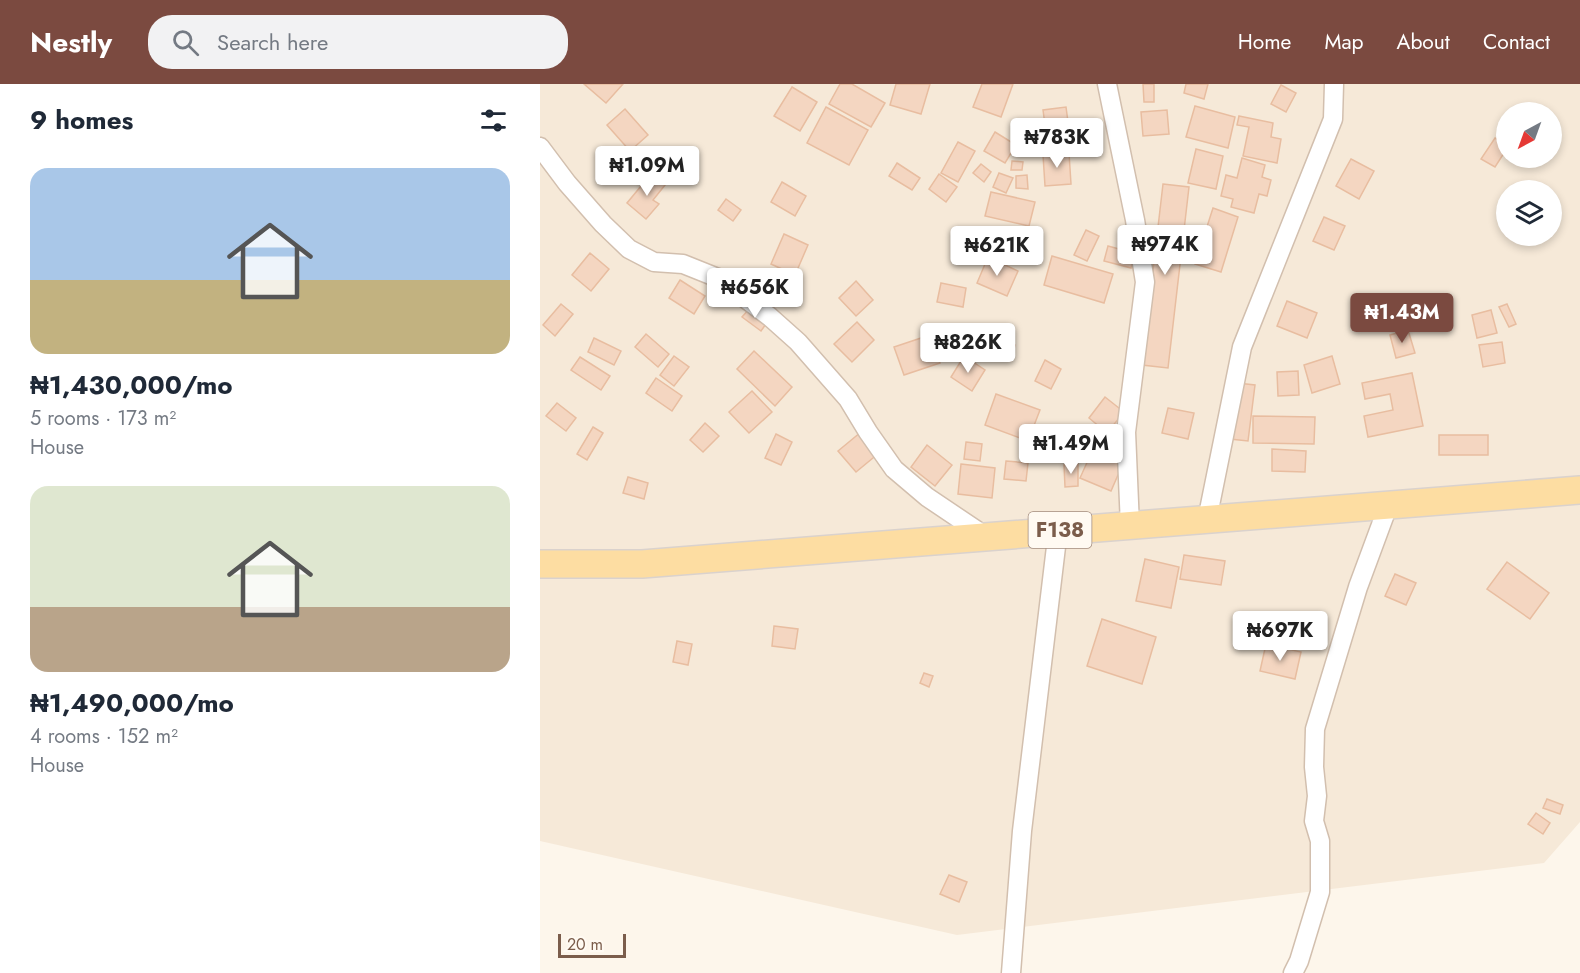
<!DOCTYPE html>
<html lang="en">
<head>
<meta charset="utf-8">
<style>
	body { margin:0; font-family:Jost,sans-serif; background:#f2f2f3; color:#1f2937; height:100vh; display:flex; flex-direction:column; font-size:22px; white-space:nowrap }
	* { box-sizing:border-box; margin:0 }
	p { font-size:20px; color:#747a83 }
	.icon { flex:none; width:33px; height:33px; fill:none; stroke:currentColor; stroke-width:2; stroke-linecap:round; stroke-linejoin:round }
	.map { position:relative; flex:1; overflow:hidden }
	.sheet { display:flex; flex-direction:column; background:#fff; width:540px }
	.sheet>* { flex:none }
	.needle { width:39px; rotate:221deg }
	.tools { position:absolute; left:956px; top:18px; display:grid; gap:12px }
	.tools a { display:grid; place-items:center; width:66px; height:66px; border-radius:50%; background:#fff; box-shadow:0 3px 9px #0003; font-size:30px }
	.scale { position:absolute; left:18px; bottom:15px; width:68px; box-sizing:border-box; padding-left:6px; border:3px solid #7b5d4b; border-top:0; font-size:16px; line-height:21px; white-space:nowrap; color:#7b5d4b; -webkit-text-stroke:4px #fffaf2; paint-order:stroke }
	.price { position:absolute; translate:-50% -51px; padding:0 14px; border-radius:6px; background:#fff; color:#222; font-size:20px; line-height:39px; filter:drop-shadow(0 2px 3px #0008) }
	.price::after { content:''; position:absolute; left:50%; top:36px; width:18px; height:14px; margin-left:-9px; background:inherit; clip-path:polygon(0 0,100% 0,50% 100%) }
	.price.on { background:#7b4a40; color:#fff }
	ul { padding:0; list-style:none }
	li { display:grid; align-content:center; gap:12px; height:318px; padding:0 30px }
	li span { display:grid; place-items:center; height:186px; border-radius:18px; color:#555 }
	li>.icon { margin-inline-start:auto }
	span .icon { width:108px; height:108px; fill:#fffc; stroke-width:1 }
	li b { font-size:26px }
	h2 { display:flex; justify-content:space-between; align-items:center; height:72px; padding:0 30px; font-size:26px }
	header { display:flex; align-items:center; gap:36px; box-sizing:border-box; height:84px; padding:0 30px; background:#7b4a40; color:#fff }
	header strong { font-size:28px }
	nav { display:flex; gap:33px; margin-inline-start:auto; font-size:21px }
	.search { width:420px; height:54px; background:#f2f2f3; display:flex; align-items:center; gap:15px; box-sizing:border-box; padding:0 21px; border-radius:24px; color:#747a83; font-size:22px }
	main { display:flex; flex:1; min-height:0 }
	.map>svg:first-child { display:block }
</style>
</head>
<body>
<header>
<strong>Nestly</strong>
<div class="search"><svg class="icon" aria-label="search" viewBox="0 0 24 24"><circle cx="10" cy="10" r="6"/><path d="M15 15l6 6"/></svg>Search here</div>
<nav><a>Home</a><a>Map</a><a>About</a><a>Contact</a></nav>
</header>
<main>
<section class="sheet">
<h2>9 homes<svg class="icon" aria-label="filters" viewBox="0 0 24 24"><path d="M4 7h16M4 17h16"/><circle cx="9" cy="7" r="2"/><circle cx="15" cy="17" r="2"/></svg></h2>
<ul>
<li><span style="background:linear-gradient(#a9c7e8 60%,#c2b280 0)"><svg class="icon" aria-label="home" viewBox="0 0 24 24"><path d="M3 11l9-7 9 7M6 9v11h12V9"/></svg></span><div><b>₦1,430,000/mo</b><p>5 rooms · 173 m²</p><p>House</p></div></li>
<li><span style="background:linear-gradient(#dfe7d0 65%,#b9a48a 0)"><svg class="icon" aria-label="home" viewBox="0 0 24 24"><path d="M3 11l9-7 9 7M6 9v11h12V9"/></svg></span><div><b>₦1,490,000/mo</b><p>4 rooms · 152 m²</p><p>House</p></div></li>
</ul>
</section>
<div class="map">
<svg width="1040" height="889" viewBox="0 0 1040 889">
	<rect width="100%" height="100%" fill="#fdf6eb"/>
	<path fill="#f6e9d8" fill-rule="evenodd" d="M0,0H1040V738L1004,779L417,851L0,757ZM966,28H1011V74H966ZM966,106H1011V152H966Z"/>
	<g fill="#f4d6c1" stroke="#e8bda0" stroke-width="1.5">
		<polygon points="44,0 83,0 66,19"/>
		<polygon points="300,0 312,0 345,19 331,43 289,20"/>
		<polygon points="356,0 390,0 381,30 350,21"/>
		<polygon points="442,0 473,0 461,33 433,23"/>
		<polygon points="603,0 614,0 614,18 604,18"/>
		<polygon points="646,0 668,0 664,15 644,9"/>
		<polygon points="741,1 756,9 746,28 731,20"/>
		<polygon points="252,3 277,18 260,47 234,32"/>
		<polygon points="655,22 695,33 688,64 646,53"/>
		<polygon points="286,23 328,46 309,81 267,59"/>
		<polygon points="526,23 531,60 508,63 503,26"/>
		<polygon points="85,25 108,51 90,67 67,41"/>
		<polygon points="627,26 629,50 603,52 601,28"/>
		<polygon points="699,32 733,39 731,53 741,55 737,79 703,72 709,43 697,41"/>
		<polygon points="455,48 476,61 465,79 444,67"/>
		<polygon points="955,54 966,61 966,66 955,83 941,75"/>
		<polygon points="418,58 435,67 418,98 401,89"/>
		<polygon points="656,65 683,72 676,105 648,99"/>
		<polygon points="529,69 531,100 505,102 503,71"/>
		<polygon points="702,74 725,81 722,93 731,96 727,112 719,110 714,129 691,123 693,115 681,112 686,91 697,94"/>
		<polygon points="811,75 834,87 819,115 796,102"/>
		<polygon points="472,77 483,78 482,86 471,86"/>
		<polygon points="357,79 380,94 372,106 349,92"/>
		<polygon points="441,80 451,88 444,98 433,89"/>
		<polygon points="459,89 473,94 466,109 453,103"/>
		<polygon points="111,90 125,101 113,116 119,120 106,135 87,119"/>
		<polygon points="399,90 417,103 406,118 389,105"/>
		<polygon points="487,91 488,105 476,104 476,92"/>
		<polygon points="242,98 266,112 255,132 231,118"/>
		<polygon points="623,100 649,103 628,284 602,281"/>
		<polygon points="451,108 495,118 489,142 445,132"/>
		<polygon points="186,115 201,126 193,137 178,126"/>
		<polygon points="673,124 698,133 681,188 655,180"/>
		<polygon points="784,133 805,142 794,166 773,157"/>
		<polygon points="546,146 559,152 547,177 534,171"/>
		<polygon points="244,150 268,161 255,191 231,180"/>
		<polygon points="568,162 594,169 591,184 564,177"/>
		<polygon points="50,169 69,185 51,207 32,191"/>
		<polygon points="512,172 573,190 564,219 504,201"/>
		<polygon points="448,173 478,187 467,212 437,199"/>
		<polygon points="140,196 165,212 154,230 129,214"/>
		<polygon points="316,197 333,216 316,232 299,214"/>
		<polygon points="401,199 426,204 423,223 397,218"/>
		<polygon points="747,217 777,229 767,254 737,242"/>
		<polygon points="21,220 33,230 15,252 3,241"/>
		<polygon points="967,220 976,240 969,243 959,223"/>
		<polygon points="211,223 228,237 221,247 202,233"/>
		<polygon points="951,226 957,249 937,254 932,231"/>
		<polygon points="317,238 334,256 312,278 294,260"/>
		<polygon points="868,246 875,269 856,274 850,251"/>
		<polygon points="106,250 129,270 118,283 95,263"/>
		<polygon points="390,251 400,279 364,291 354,263"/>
		<polygon points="54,254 81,267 74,281 48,268"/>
		<polygon points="463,258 475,261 471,277 458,274"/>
		<polygon points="962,258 965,279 943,283 939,261"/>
		<polygon points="214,267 252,303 235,322 197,285"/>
		<polygon points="134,272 149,283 134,302 120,291"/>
		<polygon points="424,272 445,286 432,307 411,293"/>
		<polygon points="792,272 800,300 772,309 764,281"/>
		<polygon points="40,273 70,292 61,306 31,286"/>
		<polygon points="505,276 521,285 511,305 495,297"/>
		<polygon points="758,287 759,311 738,312 737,288"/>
		<polygon points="872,289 883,342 828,353 824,332 853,326 850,310 825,315 822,299"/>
		<polygon points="116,294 142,312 132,327 106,309"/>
		<polygon points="697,299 715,301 708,357 690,355"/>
		<polygon points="212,307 232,328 209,349 189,328"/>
		<polygon points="456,310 500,326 488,357 445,341"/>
		<polygon points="565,313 584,328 567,349 549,334"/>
		<polygon points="17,319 36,334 26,347 6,332"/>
		<polygon points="628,324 654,329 648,355 622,349"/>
		<polygon points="713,332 775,333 774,360 713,359"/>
		<polygon points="165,339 179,352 163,368 150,356"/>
		<polygon points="53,343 63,349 47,376 37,370"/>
		<polygon points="321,348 339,369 316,388 298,367"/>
		<polygon points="236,350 252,358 241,381 225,374"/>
		<rect x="899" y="351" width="49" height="20"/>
		<polygon points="426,358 442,360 440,377 424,375"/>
		<polygon points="387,361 412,381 395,402 371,383"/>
		<polygon points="554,363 584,377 571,407 540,394"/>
		<polygon points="732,365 766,367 765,388 732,387"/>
		<polygon points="466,377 488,379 486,397 464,395"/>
		<polygon points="421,380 455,384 452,414 418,410"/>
		<polygon points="538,380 538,402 525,403 524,381"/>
		<polygon points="88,393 108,399 104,415 83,409"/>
		<polygon points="644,471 685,477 681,501 640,495"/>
		<polygon points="605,475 639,483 631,524 596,517"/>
		<polygon points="967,478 1009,509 990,535 947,505"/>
		<polygon points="855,490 876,499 866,521 845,512"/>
		<polygon points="562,535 616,553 602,600 547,582"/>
		<polygon points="234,542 258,545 255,565 232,562"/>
		<polygon points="137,557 152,560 148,581 133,578"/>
		<polygon points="726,560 761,568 755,595 720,587"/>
		<polygon points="384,589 393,592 389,603 380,599"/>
		<polygon points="1007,715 1023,721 1020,730 1003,724"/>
		<polygon points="996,729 1010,739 1003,750 988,740"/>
		<polygon points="409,791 427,798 419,818 400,810"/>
	</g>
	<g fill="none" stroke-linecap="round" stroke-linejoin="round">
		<defs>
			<g id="minor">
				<polyline points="567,0 595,136 605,198 586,348 590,442"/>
				<polyline points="0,63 27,99 63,140 89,165 114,178 143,180 178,194 230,233 258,258 308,315 328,348 354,385 387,413 448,454"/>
				<polyline points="667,436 702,263 793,35 794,0"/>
				<polyline points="471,889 482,747 518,446"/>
				<polyline points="753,889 759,877 780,808 780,757 774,737 777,712 774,683 775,645 818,503 848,422"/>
			</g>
			<polyline id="primary" points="0,480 102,480 1040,406"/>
		</defs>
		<use href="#minor" stroke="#d2bfae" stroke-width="21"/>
		<use href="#primary" stroke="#dad2cd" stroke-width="30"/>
		<use href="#minor" stroke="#fff" stroke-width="18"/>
		<use href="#primary" stroke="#fddda2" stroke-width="27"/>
	</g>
	<g text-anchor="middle" stroke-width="4.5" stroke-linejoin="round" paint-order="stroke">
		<rect fill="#fffaf2" stroke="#a38c7d" stroke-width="1.5" x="488.5" y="428" width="63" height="36" rx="4.5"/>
		<g font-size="21" font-weight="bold" fill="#7b5d4b">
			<text x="520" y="453">F138</text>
		</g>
	</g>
</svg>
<div class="tools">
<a><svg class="needle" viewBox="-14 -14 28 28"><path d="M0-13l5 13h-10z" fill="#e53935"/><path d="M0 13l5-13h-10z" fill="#747a83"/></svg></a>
<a><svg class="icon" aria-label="layers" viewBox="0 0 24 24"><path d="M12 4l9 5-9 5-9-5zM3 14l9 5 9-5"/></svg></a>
</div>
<div class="scale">20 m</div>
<b class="price" style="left:517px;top:85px">₦783K</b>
<b class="price" style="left:107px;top:113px">₦1.09M</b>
<b class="price" style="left:625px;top:192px">₦974K</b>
<b class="price" style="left:457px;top:193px">₦621K</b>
<b class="price" style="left:215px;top:235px">₦656K</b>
<b class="price on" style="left:862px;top:260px">₦1.43M</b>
<b class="price" style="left:428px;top:290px">₦826K</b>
<b class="price" style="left:531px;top:391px">₦1.49M</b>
<b class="price" style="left:740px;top:578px">₦697K</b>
</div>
</main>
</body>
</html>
